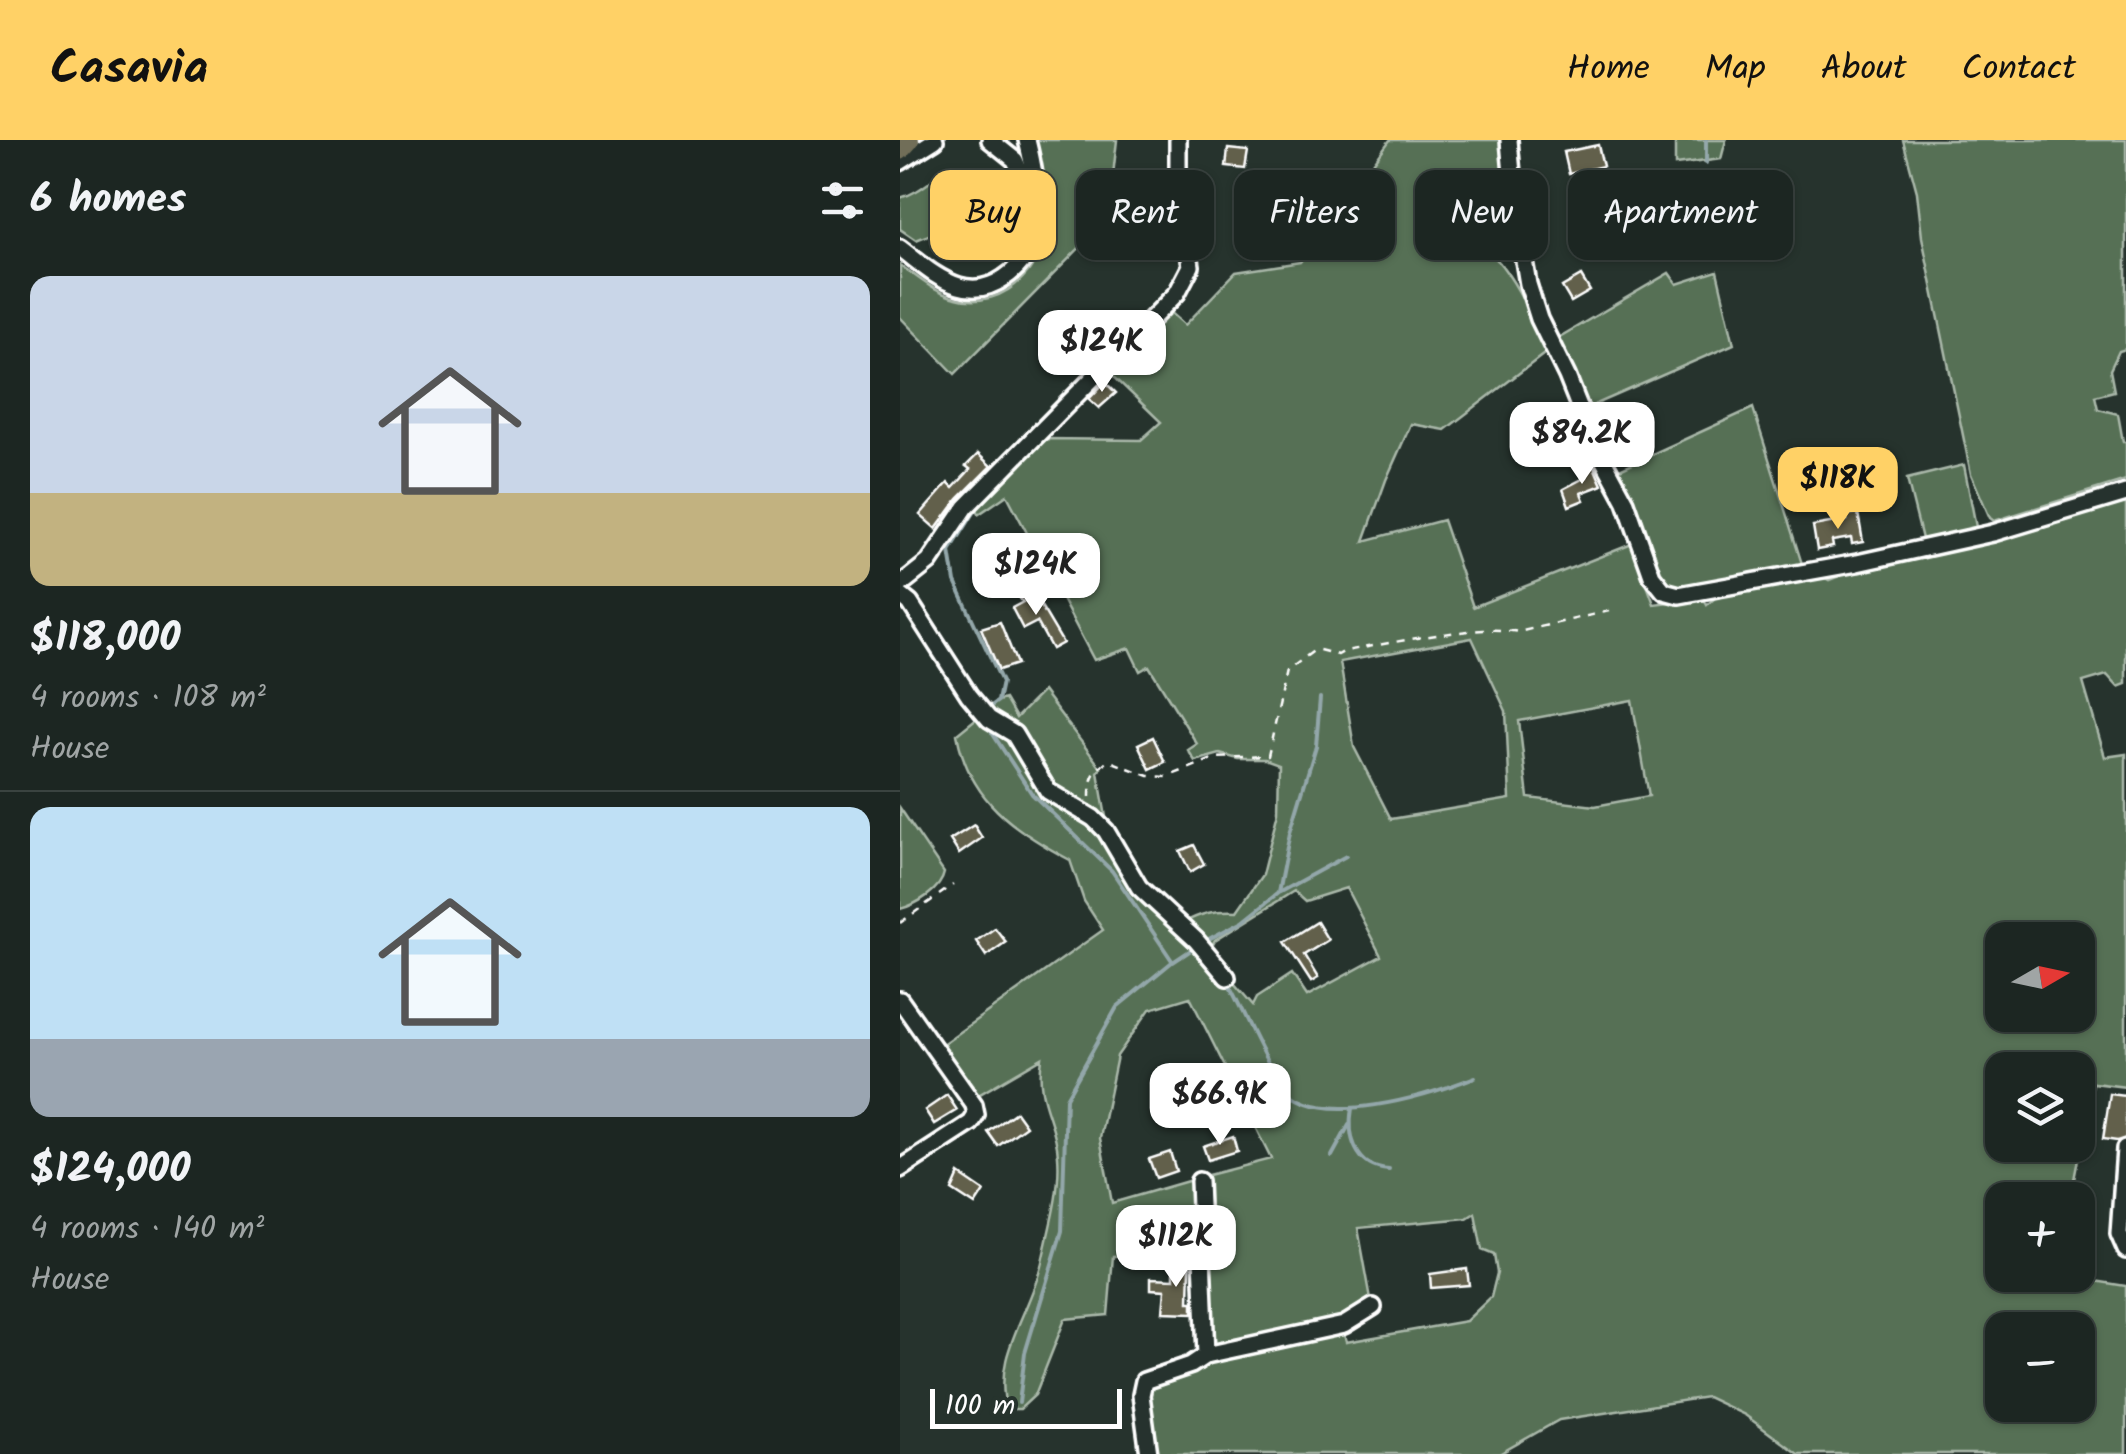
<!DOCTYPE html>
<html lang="en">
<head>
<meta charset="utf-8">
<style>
	body { margin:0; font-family:Kalam,sans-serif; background:#29322f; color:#f1f3f6; height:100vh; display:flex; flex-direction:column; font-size:38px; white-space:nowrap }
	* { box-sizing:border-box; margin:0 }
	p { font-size:32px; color:#a0a5a5 }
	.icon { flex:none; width:55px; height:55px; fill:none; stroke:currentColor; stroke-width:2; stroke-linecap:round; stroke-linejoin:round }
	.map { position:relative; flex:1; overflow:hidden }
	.side { display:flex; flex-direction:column; background:#1c2622; width:900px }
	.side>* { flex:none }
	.top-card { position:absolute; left:30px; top:30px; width:950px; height:90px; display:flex; gap:20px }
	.needle { width:65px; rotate:81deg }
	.buttons { position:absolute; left:1085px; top:782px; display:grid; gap:20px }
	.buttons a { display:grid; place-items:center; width:110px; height:110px; border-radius:20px; background:#1c2622; box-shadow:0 2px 8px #0004,0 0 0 2px #3a4340; font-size:50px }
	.scale { position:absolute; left:30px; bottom:25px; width:192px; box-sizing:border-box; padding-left:10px; border:5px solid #fff; border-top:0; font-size:28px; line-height:35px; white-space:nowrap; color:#fff; -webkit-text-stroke:8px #26332d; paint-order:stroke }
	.price { position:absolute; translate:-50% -85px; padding:0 22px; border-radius:20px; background:#fff; color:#222; font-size:32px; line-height:65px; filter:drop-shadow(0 2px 5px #0008) }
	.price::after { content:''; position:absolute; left:50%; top:60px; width:30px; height:22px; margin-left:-15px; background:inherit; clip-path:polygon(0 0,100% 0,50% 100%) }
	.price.selected { background:#ffd166; color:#111 }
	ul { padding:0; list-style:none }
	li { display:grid; align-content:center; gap:20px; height:530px; padding:0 30px }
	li+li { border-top:2px solid #3a4340 }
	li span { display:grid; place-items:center; height:310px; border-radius:20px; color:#555 }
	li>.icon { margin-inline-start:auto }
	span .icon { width:180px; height:180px; fill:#fffc; stroke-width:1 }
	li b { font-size:42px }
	h2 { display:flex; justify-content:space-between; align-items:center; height:120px; padding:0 30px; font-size:42px }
	.chip { padding:0 35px; border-radius:20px; background:#1c2622; box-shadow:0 2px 8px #0004,0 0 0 2px #3a4340; font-size:35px; line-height:90px }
	.chip.selected { background:#ffd166; color:#111 }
	header { display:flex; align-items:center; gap:60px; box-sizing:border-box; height:140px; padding:0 50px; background:#ffd166; color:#111 }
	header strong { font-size:48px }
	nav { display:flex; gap:55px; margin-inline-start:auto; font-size:35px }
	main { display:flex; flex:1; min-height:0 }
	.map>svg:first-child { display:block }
</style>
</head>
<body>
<header>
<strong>Casavia</strong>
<nav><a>Home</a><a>Map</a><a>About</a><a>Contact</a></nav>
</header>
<main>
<section class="side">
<h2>6 homes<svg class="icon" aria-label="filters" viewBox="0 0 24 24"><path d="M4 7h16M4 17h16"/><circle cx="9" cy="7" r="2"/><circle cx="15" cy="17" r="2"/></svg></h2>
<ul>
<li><span style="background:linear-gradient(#c9d6e8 70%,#c2b280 0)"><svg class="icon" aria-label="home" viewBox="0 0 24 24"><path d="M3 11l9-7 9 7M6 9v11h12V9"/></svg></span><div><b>$118,000</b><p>4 rooms · 108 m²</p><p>House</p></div></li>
<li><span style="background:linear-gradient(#bfe0f5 75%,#9aa5b1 0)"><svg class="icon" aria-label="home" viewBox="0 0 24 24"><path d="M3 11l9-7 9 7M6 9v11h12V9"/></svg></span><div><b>$124,000</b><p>4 rooms · 140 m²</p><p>House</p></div></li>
</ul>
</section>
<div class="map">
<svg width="1226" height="1314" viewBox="0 0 1226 1314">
	<rect width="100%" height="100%" fill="#26332d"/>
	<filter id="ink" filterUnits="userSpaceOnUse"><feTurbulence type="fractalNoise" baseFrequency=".01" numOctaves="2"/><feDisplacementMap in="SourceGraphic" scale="20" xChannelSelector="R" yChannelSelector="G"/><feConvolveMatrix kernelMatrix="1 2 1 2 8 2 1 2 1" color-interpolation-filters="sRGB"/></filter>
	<g filter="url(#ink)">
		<g fill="#567055" stroke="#aab8aa" stroke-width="2.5" fill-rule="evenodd">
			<path d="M135,0H217L208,79L55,234L0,177V125C16,136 33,151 52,157C108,174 151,120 149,68C148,46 140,22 135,0Z"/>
			<path d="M490,0H602L605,30L572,46L563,81L571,102C603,107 635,183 648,211L545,290L511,284L486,340L464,401L543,380L573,467L732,404L754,464L803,458L807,465L816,457L922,436L929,440L954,430L1226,356V544L1218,547L1207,535L1183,542L1205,617L1226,614V947L1193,943L1170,1060H1102V1135H1158L1226,1146V1314H898L845,1275L807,1257L659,1280L599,1314H257L249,1256L254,1245L316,1220L443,1191L446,1202L566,1181L591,1157L597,1133L594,1115L582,1110L575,1073L567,1078L458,1088L471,1159L441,1176V1181L316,1207L310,1201L304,1036L371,1019L290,857L250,869L217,916L200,998L212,1063L295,1039L297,1112L213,1116L208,1175L165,1179L135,1255L120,1269H107C91,1217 131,1172 142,1122C149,1089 161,1050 158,1016C156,978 135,962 142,918L73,958L38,907L203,790L184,761L170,720C114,690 69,660 57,594L98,561L105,559L116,578L143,551L201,628L198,632L212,711L281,784C301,773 314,770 337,771L362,735L378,671L379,624L365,619H338L320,614L295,621L288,610L297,604L249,526L240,531L229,508L194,520L107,355L79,374L74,362L143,299L241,300L261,282L208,231L269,171L285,185L336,132L400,122ZM572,498L606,571L610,659L491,679L454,607L440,522ZM732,560L749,656L695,666L628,658L619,581ZM446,748L481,816L407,856L392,834L357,857L353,865L328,836L311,807L315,800L394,751L405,761ZM1102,800H1178V875H1102ZM1102,930H1178V1005H1102ZM1102,1190H1178V1265H1102Z"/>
			<polygon points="775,0 826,0 821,19 775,25"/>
			<polygon points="1003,0 1226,0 1226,209 1219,211 1210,230 1214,251 1195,256 1198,269 1218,274 1223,302 1226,302 1226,340 1094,381 1090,378 1071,334 1022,97 1017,52"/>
			<path d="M54,27C65,28 77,28 86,33C111,49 111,111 74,108C60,107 49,97 36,92L16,100L0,89V58C22,52 34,36 54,27Z"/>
			<polygon points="817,131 834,204 685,269 656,199 769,133 777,144"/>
			<polygon points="853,268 902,424 784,450 761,442 713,332"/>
			<polygon points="1064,325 1076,387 1027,400 1022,399 1007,339"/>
			<path d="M0,668L44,733C41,750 16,765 0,769Z"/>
		</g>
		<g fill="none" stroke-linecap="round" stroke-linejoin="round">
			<g stroke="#93a7aa" stroke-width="4">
				<polyline points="806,23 806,0"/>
				<polyline points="82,360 50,411 55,442 102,542 98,561 87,569"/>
				<polyline points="85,582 132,654 212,731 273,822 297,806"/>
				<polyline points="380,752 446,716"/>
				<polyline points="303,802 343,781 378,753 390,692 416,606 420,558"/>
				<path d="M328,843C346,876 361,916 383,946C417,992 532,954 575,937"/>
				<path d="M452,968C447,996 455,1028 489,1030"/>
				<polyline points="432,1016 449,985"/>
				<polyline points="119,1263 125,1213 162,1091 166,958 217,867 272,822"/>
			</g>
		</g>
		<g fill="#62604c" stroke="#fff" stroke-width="2.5">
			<polygon points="698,5 703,26 669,34 664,12"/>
			<polygon points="328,9 348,11 345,29 326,27"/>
			<polygon points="338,52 357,54 355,76 349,76 348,91 335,90"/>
			<polygon points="681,136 690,151 671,162 662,147"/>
			<polygon points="205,242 216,253 199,268 189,259"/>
			<polygon points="78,314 91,326 58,359 36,389 20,375 48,343 53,348 67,333 70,329 66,326"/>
			<polygon points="694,327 702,345 681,353 684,360 669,366 663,349 686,337 683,331"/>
			<polygon points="958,373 963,402 952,404 951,398 932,401 933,407 917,410 913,386 947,380 946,375"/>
			<polygon points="132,451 163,503 152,509 137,482 123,489 112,468 123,462 120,459"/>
			<polygon points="100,482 117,524 99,530 81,488"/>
			<polygon points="253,597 265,622 250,629 238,604"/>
			<polygon points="74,685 82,698 59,714 50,700"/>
			<polygon points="294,705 304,724 290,732 280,711"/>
			<polygon points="417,782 428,800 404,815 418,838 411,842 385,802"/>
			<polygon points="95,788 106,802 86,816 76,801"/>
			<polygon points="1210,954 1226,956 1226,998 1217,1001 1203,999"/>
			<polygon points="47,955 57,970 34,984 25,970"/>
			<polygon points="116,972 126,986 98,1006 88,992"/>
			<polygon points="333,996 337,1011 308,1020 303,1006"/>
			<polygon points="270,1012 276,1031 256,1038 249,1019"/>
			<polygon points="59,1034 84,1051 75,1065 52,1050"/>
			<polygon points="290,1124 289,1162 293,1162 293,1173 263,1172 265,1150 251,1149 251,1138 274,1139 274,1125"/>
			<polygon points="567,1129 569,1145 531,1148 530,1134"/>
		</g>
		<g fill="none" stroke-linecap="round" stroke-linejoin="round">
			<defs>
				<g id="minor">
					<polyline points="90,0 115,20 134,64"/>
					<polyline points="609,0 615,68 628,144 639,179 667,236 692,299 726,362 752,436 764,451 779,455 957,423 1093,393 1226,353"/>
					<polyline points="0,22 35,0"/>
					<path d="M0,108C19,122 36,139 59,146C75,151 91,147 104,138C150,108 138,45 127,0"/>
					<polyline points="0,445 29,422 66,367 277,153 291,126 278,36 278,0"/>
					<polyline points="0,455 10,463 69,555 89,579 114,594 148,651 193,678 206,691 239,747 296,800 327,837"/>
					<polyline points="0,860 74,965 76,975 71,983 0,1029"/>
					<polyline points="1225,1009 1219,1094 1226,1110"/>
					<polyline points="306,1215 444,1185 473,1167"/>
					<polyline points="249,1314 241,1255 244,1241 291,1225 306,1215 299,1041"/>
				</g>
				<polyline id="major" points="0,10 9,0"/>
			</defs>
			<use href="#minor" stroke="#fff" stroke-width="22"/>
			<use href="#major" stroke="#fff" stroke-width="28"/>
			<g stroke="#fff" stroke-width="2.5" stroke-dasharray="8 8" stroke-linecap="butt">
				<path d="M190,657C190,639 193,628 210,621L249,636L267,637L315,618L368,616L387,531L416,509L438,515L445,511C488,504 579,483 618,492L709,471"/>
				<polyline points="0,783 53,745"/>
			</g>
			<use href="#minor" stroke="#26332d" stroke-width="15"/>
			<use href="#major" stroke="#716e59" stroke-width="20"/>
		</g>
	</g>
</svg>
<div class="buttons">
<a><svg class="needle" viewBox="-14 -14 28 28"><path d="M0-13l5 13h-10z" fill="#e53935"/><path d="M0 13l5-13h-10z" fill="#a0a5a5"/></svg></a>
<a><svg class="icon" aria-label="layers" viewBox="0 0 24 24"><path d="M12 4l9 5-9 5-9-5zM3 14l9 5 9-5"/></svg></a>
<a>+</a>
<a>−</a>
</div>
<div class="scale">100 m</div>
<b class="price" style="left:202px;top:255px">$124K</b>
<b class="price" style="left:682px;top:347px">$84.2K</b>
<b class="price selected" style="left:938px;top:392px">$118K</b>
<b class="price" style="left:136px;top:478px">$124K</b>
<b class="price" style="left:320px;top:1008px">$66.9K</b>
<b class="price" style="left:276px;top:1150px">$112K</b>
<div class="top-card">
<a class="chip selected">Buy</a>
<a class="chip">Rent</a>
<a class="chip">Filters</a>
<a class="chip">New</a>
<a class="chip">Apartment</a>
</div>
</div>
</main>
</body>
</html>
